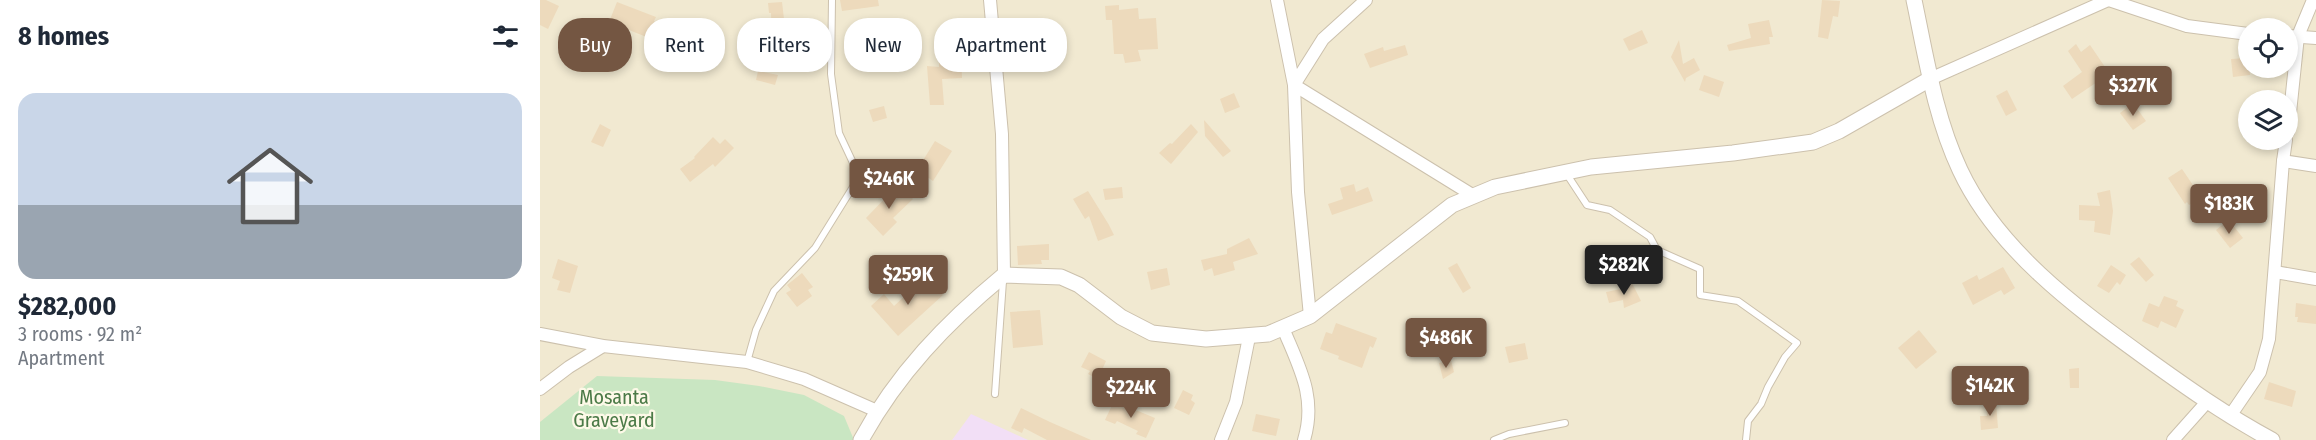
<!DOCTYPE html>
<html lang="en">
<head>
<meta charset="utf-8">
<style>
	body { margin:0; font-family:"Fira Sans Condensed",sans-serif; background:#f6f6f7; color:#1f2937; height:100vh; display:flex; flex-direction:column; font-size:22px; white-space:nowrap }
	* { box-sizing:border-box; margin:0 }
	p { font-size:20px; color:#747a83 }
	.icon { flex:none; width:33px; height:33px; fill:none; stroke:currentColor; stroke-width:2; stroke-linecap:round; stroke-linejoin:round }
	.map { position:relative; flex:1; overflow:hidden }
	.details { display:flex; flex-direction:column; background:#fff; width:540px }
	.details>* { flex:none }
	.banner { position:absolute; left:18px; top:18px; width:570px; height:54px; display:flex; gap:12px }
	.buttons { position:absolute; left:1698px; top:18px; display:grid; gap:12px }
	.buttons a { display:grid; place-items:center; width:60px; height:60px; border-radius:50%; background:#fff; box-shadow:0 3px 9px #0003; font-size:30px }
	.price { position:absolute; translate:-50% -51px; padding:0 14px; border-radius:6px; background:#745642; color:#fff; font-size:20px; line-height:39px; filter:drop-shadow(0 2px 3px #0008) }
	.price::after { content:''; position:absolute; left:50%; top:36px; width:18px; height:14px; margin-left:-9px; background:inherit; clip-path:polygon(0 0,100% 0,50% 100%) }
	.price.current { background:#222; color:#fff }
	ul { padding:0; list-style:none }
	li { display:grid; align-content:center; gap:12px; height:318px; padding:0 18px }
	li span { display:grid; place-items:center; height:186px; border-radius:18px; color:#555 }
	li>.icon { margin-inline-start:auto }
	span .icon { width:108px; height:108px; fill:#fffc; stroke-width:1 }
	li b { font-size:26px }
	h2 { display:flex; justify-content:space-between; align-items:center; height:72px; padding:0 18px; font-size:26px }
	.pill { padding:0 21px; border-radius:24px; background:#fff; box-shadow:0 3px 9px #0003; font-size:21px; line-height:54px }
	.pill.current { background:#745642; color:#fff }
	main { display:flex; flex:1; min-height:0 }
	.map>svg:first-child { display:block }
</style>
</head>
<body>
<main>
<section class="details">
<h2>8 homes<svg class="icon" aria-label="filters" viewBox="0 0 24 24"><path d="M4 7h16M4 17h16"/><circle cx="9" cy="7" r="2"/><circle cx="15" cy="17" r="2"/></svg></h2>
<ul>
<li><span style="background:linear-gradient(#c9d6e8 60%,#9aa5b1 0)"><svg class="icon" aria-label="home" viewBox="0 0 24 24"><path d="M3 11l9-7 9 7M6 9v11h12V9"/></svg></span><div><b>$282,000</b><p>3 rooms · 92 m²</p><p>Apartment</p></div></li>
</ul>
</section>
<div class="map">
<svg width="1776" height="440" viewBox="0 0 1776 440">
	<rect width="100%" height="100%" fill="#faf6e2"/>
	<path fill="#f1e9d1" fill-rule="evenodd" d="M0,0H1776V440H0ZM1708,28H1748V68H1708ZM1708,100H1748V140H1708Z"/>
	<polygon fill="#f2dff6" points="431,414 488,440 412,440"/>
	<polygon fill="#c9e6c2" points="57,376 175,380 219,386 264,395 304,416 314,440 0,440 0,422"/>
	<g fill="#eddabc">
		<polygon points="0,0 6,0 19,6 8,29 0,25"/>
		<polygon points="300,0 338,0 339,6 302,11"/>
		<polygon points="1282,0 1300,1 1298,17 1293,16 1288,39 1278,37"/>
		<polygon points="77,2 116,17 114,21 128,33 112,49 105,43 109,38 69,22"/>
		<polygon points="242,2 244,19 250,19 251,44 232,44 231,13 229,13 228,3"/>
		<polygon points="579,5 579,10 598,8 599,19 616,18 618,49 598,50 601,61 585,63 583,54 574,54 572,20 566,20 565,6"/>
		<polygon points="1229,20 1233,37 1229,37 1230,44 1189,51 1187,45 1211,38 1208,24"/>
		<polygon points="1102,30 1108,43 1089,51 1083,39"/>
		<polygon points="1139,40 1143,64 1154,58 1160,70 1146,78 1145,82 1131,57"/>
		<polygon points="1536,44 1541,52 1550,45 1565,67 1562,69 1566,76 1532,99 1523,86 1542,72 1528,51"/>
		<polygon points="865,45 868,55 830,68 824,54 843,47 844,51"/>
		<polygon points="421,53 422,78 402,79 404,105 390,105 387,66 399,67 399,54"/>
		<polygon points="1708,58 1710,75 1693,77 1691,59"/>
		<polygon points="218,71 238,75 235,85 216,80"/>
		<polygon points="1164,75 1184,82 1179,97 1159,90"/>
		<polygon points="1467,90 1477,110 1466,116 1456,96"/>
		<polygon points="694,93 700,107 685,113 680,99"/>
		<polygon points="1593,103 1606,121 1593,130 1580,113"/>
		<polygon points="344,106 347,118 333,122 329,110"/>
		<polygon points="664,120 691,151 683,157 665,136"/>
		<polygon points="60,124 71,130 63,147 51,142"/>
		<polygon points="651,124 658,132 631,164 619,153 630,143 632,144"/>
		<polygon points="173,137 180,144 185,139 194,148 175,167 173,164 150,182 140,169 155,158 154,157"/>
		<polygon points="395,141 412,151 393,181 377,170"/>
		<polygon points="1642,169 1661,197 1649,205 1647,202 1645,204 1628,178"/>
		<polygon points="359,184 373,199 353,218 357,222 343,236 326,218"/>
		<polygon points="814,184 816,192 828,187 833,201 792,215 788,204 803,199 800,188"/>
		<polygon points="582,187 583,198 565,200 563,189"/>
		<polygon points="1570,190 1573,211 1570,235 1554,232 1555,221 1539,220 1539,205 1560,206 1557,193"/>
		<polygon points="548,191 569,225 574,235 558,241 549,216 545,219 533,199"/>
		<polygon points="1686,222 1689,226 1692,224 1703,238 1690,248 1676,230"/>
		<polygon points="709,238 718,254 693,262 695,270 674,276 672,268 664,271 661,260 687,254 687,249"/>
		<polygon points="509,244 509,260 501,260 502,264 478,265 477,246"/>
		<polygon points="1599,257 1614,275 1606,282 1590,264"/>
		<polygon points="18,259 38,266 30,293 17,290 20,281 12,278"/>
		<polygon points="917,263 931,288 923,293 908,268"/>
		<polygon points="1571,265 1586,275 1580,285 1577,282 1569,293 1557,286"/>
		<polygon points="1463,267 1475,288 1464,295 1461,290 1433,305 1422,283 1437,275 1439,280"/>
		<polygon points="627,268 630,285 611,290 607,272"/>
		<polygon points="262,273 273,287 268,290 272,296 257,307 246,293 251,290 247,285"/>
		<polygon points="385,277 403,295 358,336 331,306 344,294 354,306"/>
		<polygon points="1092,283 1101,301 1084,308 1083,300 1069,303 1066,292 1081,289"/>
		<polygon points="1624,296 1638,301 1636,306 1644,310 1636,328 1621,321 1618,328 1602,321 1609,303 1619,307"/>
		<polygon points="1756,303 1776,306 1776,324 1757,322 1758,317 1755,317"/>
		<polygon points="500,310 503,345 473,348 470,312"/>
		<polygon points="796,323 837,338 833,348 830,346 822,368 798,359 799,356 780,349 786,332 792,334"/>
		<polygon points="1379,330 1397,352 1376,369 1358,348"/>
		<polygon points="985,343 988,359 969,363 965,347"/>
		<polygon points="549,352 566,361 558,379 548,374 550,371 541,367"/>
		<polygon points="911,360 914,372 903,379 899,363"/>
		<polygon points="1539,368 1539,388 1530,388 1529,369"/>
		<polygon points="608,373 617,377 609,396 594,390 600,377 606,379"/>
		<polygon points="1729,382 1756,391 1752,407 1724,399"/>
		<polygon points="643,390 653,395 651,400 655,403 649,415 634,408"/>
		<polygon points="574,401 615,418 606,438 596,434 598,431 577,421 575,424 565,420"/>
		<polygon points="1456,402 1458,428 1441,430 1440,416 1447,416 1446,403"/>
		<polygon points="481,408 510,422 551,440 507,440 484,428 482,433 471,428"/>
		<polygon points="716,414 740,419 736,436 712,431"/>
	</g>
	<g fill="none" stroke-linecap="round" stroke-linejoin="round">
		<defs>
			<g id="service">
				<polyline points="1026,173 1047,205 1070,210 1110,237 1117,250 1160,269 1160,295 1198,301 1257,343 1245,357 1228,387 1221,404 1208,421 1206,440"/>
				<polyline points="207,362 216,330 234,291 275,248 316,182 314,165 299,133 291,74 292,0"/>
				<polyline points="455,394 463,281"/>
				<polyline points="954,440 969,434 1025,423"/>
			</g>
			<g id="minor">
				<polyline points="450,0 462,134 464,275"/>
				<polyline points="737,0 754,85 758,192 770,316"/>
				<polyline points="826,0 783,39 754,85 934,196"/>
				<polyline points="1569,0 1647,26 1708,34"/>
				<polyline points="1748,36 1776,38"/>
				<polyline points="1390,79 1568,0"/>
				<polyline points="1748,132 1758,36 1773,0"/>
				<polyline points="1743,161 1776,166"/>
				<polyline points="1735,272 1776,279"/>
				<path d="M743,328C759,367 777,397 764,440"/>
				<polyline points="0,334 63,346 207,362 264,379 337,411"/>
				<polyline points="0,389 29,367 63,346"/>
				<polyline points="1690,416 1720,372 1729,339 1743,161 1746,140"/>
				<polyline points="681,440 696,402 709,337"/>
				<polyline points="1633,440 1666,403"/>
			</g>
			<g id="tertiary">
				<path d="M1374,0C1386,57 1395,117 1420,170C1457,249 1534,306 1603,356C1646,387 1684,414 1732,440"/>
				<path d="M321,440C357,374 406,323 464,275L521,277L539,285L581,317L612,333L666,339L728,334L770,316L912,205L955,187L1051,167L1193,153L1273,142L1299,131L1390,79"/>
			</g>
		</defs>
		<use href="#service" stroke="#ccc1ad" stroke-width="8"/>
		<use href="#minor" stroke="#ccc1ad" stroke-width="14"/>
		<use href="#tertiary" stroke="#ccc1ad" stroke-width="17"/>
		<use href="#service" stroke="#fff" stroke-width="6"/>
		<use href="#minor" stroke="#fff" stroke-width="12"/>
		<use href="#tertiary" stroke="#fff" stroke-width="15"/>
	</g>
	<g text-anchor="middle" stroke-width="4.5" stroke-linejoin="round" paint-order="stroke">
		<g font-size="20" fill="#4b7a47" stroke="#fdf9e8">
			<text x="74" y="404">Mosanta<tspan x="74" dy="23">Graveyard</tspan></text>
		</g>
	</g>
</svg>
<div class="buttons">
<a><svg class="icon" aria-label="locate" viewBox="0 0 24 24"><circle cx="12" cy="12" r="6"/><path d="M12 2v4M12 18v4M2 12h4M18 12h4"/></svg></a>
<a><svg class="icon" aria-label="layers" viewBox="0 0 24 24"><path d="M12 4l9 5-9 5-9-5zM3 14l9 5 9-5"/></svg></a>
</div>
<b class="price" style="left:1593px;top:117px">$327K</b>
<b class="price" style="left:349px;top:210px">$246K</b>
<b class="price" style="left:1689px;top:235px">$183K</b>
<b class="price current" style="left:1084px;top:296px">$282K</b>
<b class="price" style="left:368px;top:306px">$259K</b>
<b class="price" style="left:906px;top:369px">$486K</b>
<b class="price" style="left:1450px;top:417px">$142K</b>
<b class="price" style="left:591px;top:419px">$224K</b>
<div class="banner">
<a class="pill current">Buy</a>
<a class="pill">Rent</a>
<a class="pill">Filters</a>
<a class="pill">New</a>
<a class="pill">Apartment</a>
</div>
</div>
</main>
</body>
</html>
